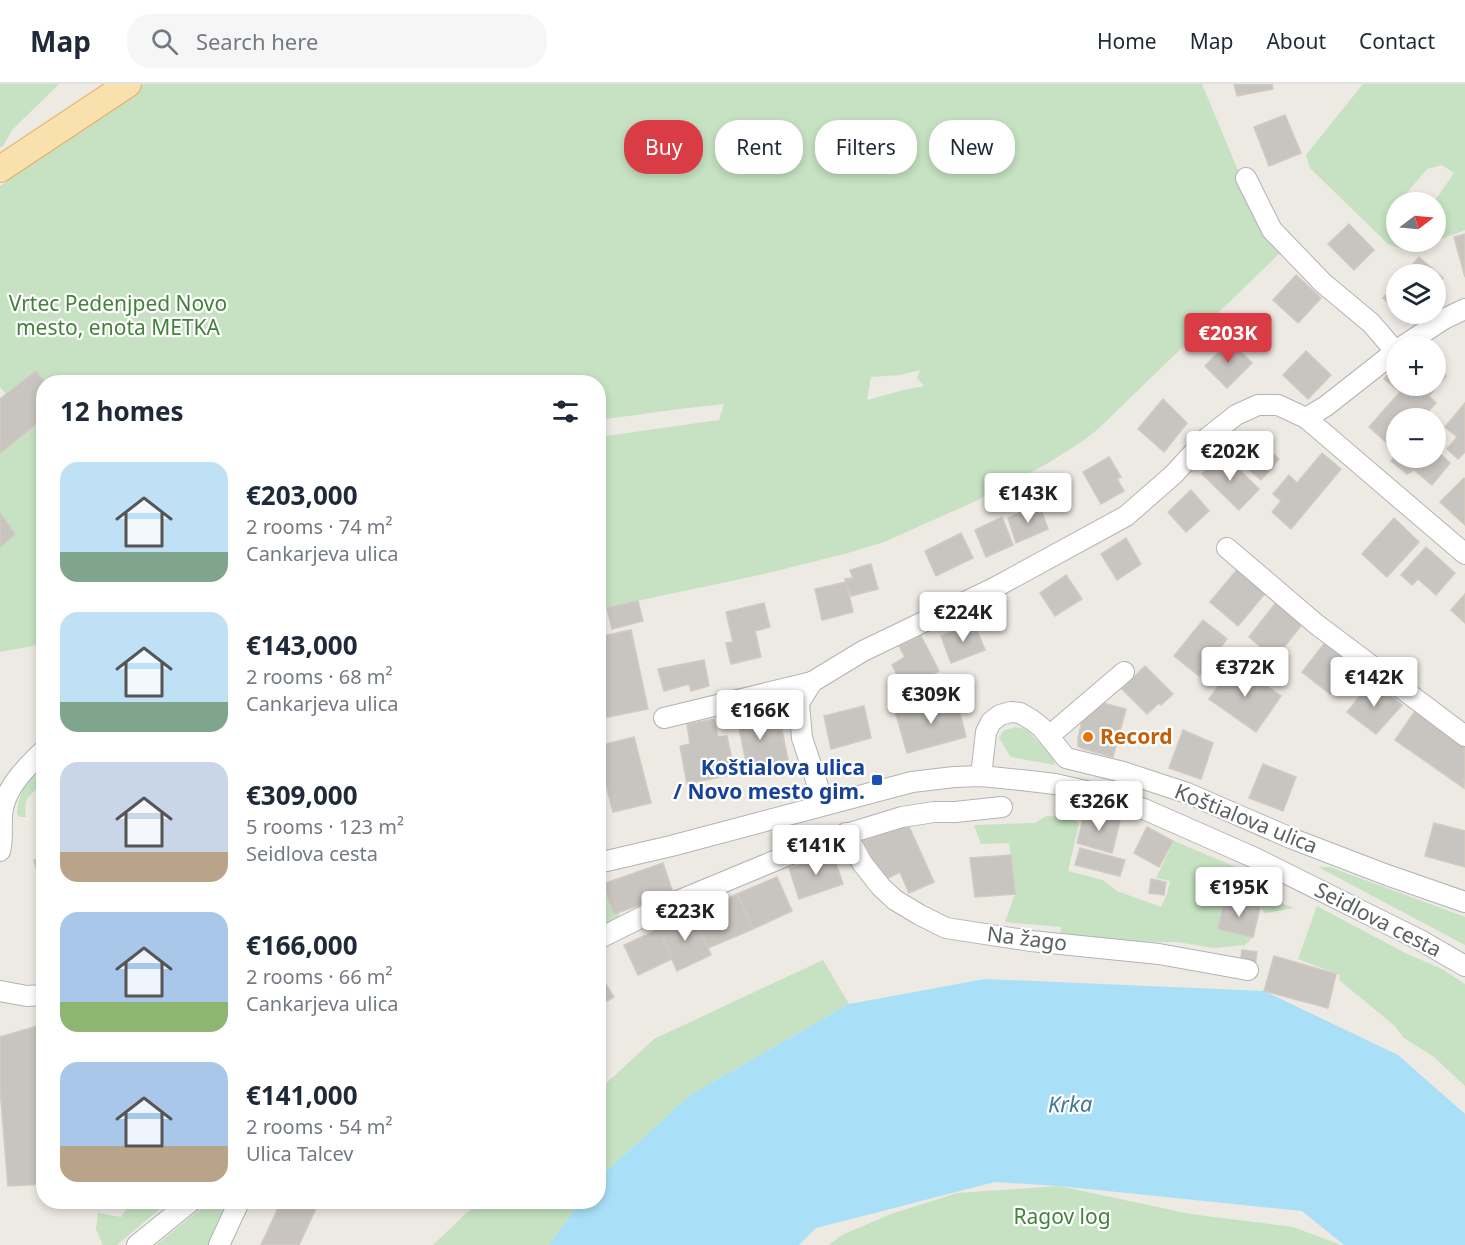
<!DOCTYPE html>
<html lang="en">
<head>
<meta charset="utf-8">
<style>
	body { margin:0; font-family:"Noto Sans",sans-serif; background:#f6f6f7; color:#1f2937; height:100vh; display:flex; flex-direction:column; font-size:22px; white-space:nowrap }
	* { box-sizing:border-box; margin:0 }
	p { font-size:20px; color:#747a83 }
	.icon { flex:none; width:33px; height:33px; fill:none; stroke:currentColor; stroke-width:2; stroke-linecap:round; stroke-linejoin:round }
	.map { position:relative; flex:1; overflow:hidden }
	.details { position:absolute; left:36px; top:291px; width:570px; height:834px; display:flex; flex-direction:column; background:#fff; border-radius:24px; box-shadow:0 3px 9px #0003 }
	.details>* { flex:none }
	.guide { position:absolute; left:624px; top:36px; width:570px; height:54px; display:flex; gap:12px }
	.needle { width:39px; rotate:74deg }
	.controls { position:absolute; left:1386px; top:108px; display:grid; gap:12px }
	.controls a { display:grid; place-items:center; width:60px; height:60px; border-radius:50%; background:#fff; box-shadow:0 3px 9px #0003; font-size:30px }
	.price { position:absolute; translate:-50% -51px; padding:0 14px; border-radius:6px; background:#fff; color:#222; font-size:20px; line-height:39px; filter:drop-shadow(0 2px 3px #0008) }
	.price::after { content:''; position:absolute; left:50%; top:36px; width:18px; height:14px; margin-left:-9px; background:inherit; clip-path:polygon(0 0,100% 0,50% 100%) }
	.price.active { background:#da3c46; color:#fff }
	ul { padding:0; list-style:none }
	li { display:flex; align-items:center; gap:18px; height:150px; padding:0 24px }
	li span { display:grid; place-items:center; flex:none; width:168px; height:120px; border-radius:18px; color:#555 }
	li>.icon { margin-inline-start:auto }
	span .icon { width:72px; height:72px; fill:#fffc; stroke-width:1 }
	li b { font-size:26px }
	h2 { display:flex; justify-content:space-between; align-items:center; height:72px; padding:0 24px; font-size:26px }
	.tag { padding:0 21px; border-radius:24px; background:#fff; box-shadow:0 3px 9px #0003; font-size:21px; line-height:54px }
	.tag.active { background:#da3c46; color:#fff }
	header { display:flex; align-items:center; gap:36px; box-sizing:border-box; height:84px; padding:0 30px; background:#fff; border-bottom:2px solid #e0e1e3 }
	header strong { font-size:28px }
	nav { display:flex; gap:33px; margin-inline-start:auto; font-size:21px }
	.search { width:420px; height:54px; background:#f6f6f7; display:flex; align-items:center; gap:15px; box-sizing:border-box; padding:0 21px; border-radius:24px; color:#747a83; font-size:22px }
	.map>svg:first-child { display:block }
</style>
</head>
<body>
<header>
<strong>Map</strong>
<div class="search"><svg class="icon" aria-label="search" viewBox="0 0 24 24"><circle cx="10" cy="10" r="6"/><path d="M15 15l6 6"/></svg>Search here</div>
<nav><a>Home</a><a>Map</a><a>About</a><a>Contact</a></nav>
</header>
<div class="map">
<svg width="1465" height="1161" viewBox="0 0 1465 1161">
	<rect width="100%" height="100%" fill="#ede9e3"/>
	<g fill="#c6e2c2" fill-rule="evenodd">
		<polygon points="0,0 59,0 12,46 3,62 0,63"/>
		<path d="M144,0H1202L1244,101L1283,166L1098,345L1083,357L1048,379L978,416L884,458L848,469L764,490L599,525V353L719,336L724,320L679,325L599,336L598,298H45L36,287L6,310L0,303V102ZM920,286L917,294L924,302L904,306L867,316L871,293L900,291Z"/>
		<polygon points="1363,0 1465,0 1465,146 1436,157 1436,118 1434,118 1454,89 1442,81 1427,85 1399,118 1396,118 1396,121 1388,131 1396,141 1396,158 1434,158 1408,167 1388,160 1310,84 1306,71"/>
		<polygon points="43,334 43,584 38,561 0,568 0,463 15,449 0,429 0,369"/>
		<path d="M1015,643L1022,644L1028,647L1053,674L1055,681L1011,673C1006,667 1004,661 999,654L1003,647Z"/>
		<path d="M43,675V700C29,712 23,713 26,733H20L17,730C18,707 30,693 43,675Z"/>
		<polygon points="1046,732 1071,733 1079,740 1068,787 1103,796 1117,807 1161,823 1167,810 1170,797 1156,794 1174,757 1250,789 1282,806 1266,803 1233,786 1227,796 1248,807 1294,824 1265,829 1260,823 1225,815 1218,845 1253,853 1245,861 1214,864 1177,858 1060,857 1061,843 1005,838 1015,810 1009,759 981,760 974,741 1035,739"/>
		<polygon points="1318,783 1330,783 1465,833 1465,861"/>
		<polygon points="602,795 614,830 619,828 620,836 599,846 599,796"/>
		<polygon points="1317,822 1405,869 1442,885 1465,900 1465,1002 1434,973 1404,954 1395,942 1339,896 1340,891 1298,875"/>
		<polygon points="823,876 849,920 690,1011 599,1094 599,1006 654,955"/>
		<polygon points="1059,1102 1190,1130 1293,1143 1341,1161 829,1161 842,1151 891,1130 957,1109"/>
		<polygon points="131,1118 168,1118 117,1161 103,1161 96,1145 98,1129 121,1133"/>
		<polygon points="209,1118 231,1118 209,1161 156,1161"/>
		<polygon points="478,1118 580,1118 549,1161 433,1161"/>
	</g>
	<polygon fill="#a9e0f7" points="985,895 1264,907 1398,971 1465,1030 1465,1161 1344,1161 1302,1127 1059,1102 995,1098 816,1144 799,1161 549,1161 580,1118 598,1118 599,1094 690,1011 849,920"/>
	<g fill="#c8c4c0" stroke="#d1cac2" stroke-width="1.5">
		<polygon points="1234,0 1272,0 1273,5 1237,12"/>
		<polygon points="1285,31 1301,69 1269,82 1254,43"/>
		<polygon points="1349,140 1374,166 1354,186 1328,160"/>
		<polygon points="1465,150 1465,193 1454,153"/>
		<polygon points="1419,173 1443,194 1436,202 1436,190 1404,190"/>
		<polygon points="1296,191 1321,214 1298,239 1273,216"/>
		<polygon points="1396,199 1396,226 1383,214"/>
		<polygon points="1230,257 1252,279 1227,304 1205,282"/>
		<polygon points="1306,267 1331,291 1308,315 1283,291"/>
		<polygon points="1396,281 1396,302 1436,302 1436,283 1446,292 1429,312 1436,319 1422,334 1396,334 1396,354 1390,362 1369,343 1400,308 1384,295"/>
		<polygon points="36,287 45,298 44,298 44,334 0,369 0,315"/>
		<polygon points="1163,315 1187,339 1164,368 1138,345"/>
		<polygon points="1465,319 1465,368 1458,375 1447,365 1457,353 1445,343"/>
		<polygon points="1265,363 1279,375 1261,396 1248,385"/>
		<polygon points="1436,366 1450,379 1432,401 1414,386 1407,390 1391,377 1396,371 1396,374 1436,374"/>
		<polygon points="1222,369 1259,405 1239,426 1202,390"/>
		<polygon points="1322,369 1341,385 1291,445 1272,428 1281,417 1273,410 1289,391 1297,399"/>
		<polygon points="1109,373 1121,393 1117,395 1124,407 1101,420 1083,388"/>
		<polygon points="1464,394 1465,395 1465,441 1440,418"/>
		<polygon points="1191,406 1209,427 1186,448 1168,428"/>
		<polygon points="1039,420 1048,445 1016,459 1008,434"/>
		<polygon points="0,429 15,450 0,463"/>
		<polygon points="1002,433 1013,461 986,473 975,446"/>
		<polygon points="1394,434 1419,458 1387,493 1362,470"/>
		<polygon points="961,449 973,474 936,492 925,467"/>
		<polygon points="1126,454 1141,480 1117,496 1101,470"/>
		<polygon points="1426,463 1455,489 1436,511 1418,495 1412,501 1401,491"/>
		<polygon points="871,480 878,505 851,512 845,495 853,494 850,486"/>
		<polygon points="1240,482 1267,507 1238,542 1210,518"/>
		<polygon points="1066,491 1082,515 1055,532 1040,509"/>
		<polygon points="846,498 853,528 822,536 815,505"/>
		<polygon points="1465,510 1465,539 1451,526"/>
		<polygon points="1278,516 1303,539 1278,571 1271,563 1264,566 1249,553"/>
		<polygon points="638,517 643,537 612,545 607,524"/>
		<polygon points="764,519 770,543 755,547 761,573 731,580 726,559 733,558 726,528"/>
		<polygon points="1203,536 1227,555 1199,592 1174,572"/>
		<polygon points="974,539 985,566 951,579 941,552"/>
		<polygon points="631,546 648,625 598,635 598,553"/>
		<polygon points="921,552 939,587 905,606 892,581 905,573 899,562"/>
		<polygon points="1327,556 1357,580 1330,610 1302,588"/>
		<polygon points="704,576 709,602 691,607 689,600 664,607 658,585"/>
		<polygon points="1234,579 1281,612 1256,648 1209,615"/>
		<polygon points="1145,582 1173,610 1161,621 1159,619 1147,630 1122,605"/>
		<polygon points="1372,597 1402,621 1376,650 1347,628"/>
		<polygon points="956,613 966,653 907,669 896,630"/>
		<polygon points="1099,618 1126,625 1113,673 1084,665 1078,662 1078,654 1082,637 1086,635 1090,624"/>
		<polygon points="864,622 871,654 831,665 824,632"/>
		<polygon points="756,624 760,645 781,641 788,676 747,684 736,628"/>
		<polygon points="1415,627 1465,662 1464,704 1395,656"/>
		<polygon points="714,635 718,653 727,652 735,690 687,700 680,662 690,660 687,640"/>
		<polygon points="1183,646 1213,659 1201,695 1169,684"/>
		<polygon points="634,653 651,719 613,728 598,669 598,662"/>
		<polygon points="1263,680 1296,693 1283,727 1249,714"/>
		<polygon points="1085,728 1120,737 1112,769 1077,759"/>
		<polygon points="907,738 934,798 909,809 900,788 882,797 864,757"/>
		<polygon points="1434,739 1465,747 1465,783 1425,772"/>
		<polygon points="1147,743 1173,757 1159,783 1134,769"/>
		<polygon points="1080,764 1125,776 1120,792 1075,781"/>
		<polygon points="833,770 843,800 799,815 789,784"/>
		<polygon points="1011,771 1015,810 975,813 970,774"/>
		<polygon points="44,774 44,813 34,776"/>
		<polygon points="663,779 673,809 614,830 603,800"/>
		<polygon points="1233,787 1252,797 1247,806 1228,796"/>
		<polygon points="777,793 792,827 753,845 737,810"/>
		<polygon points="1151,795 1166,798 1164,811 1149,809"/>
		<polygon points="737,810 753,845 708,864 693,830"/>
		<polygon points="1225,815 1260,823 1253,853 1218,845"/>
		<polygon points="693,830 711,871 677,887 659,845"/>
		<polygon points="659,845 672,875 638,891 624,861"/>
		<polygon points="1242,866 1257,868 1255,882 1240,879"/>
		<polygon points="1274,872 1336,890 1328,924 1264,907"/>
		<polygon points="598,888 614,913 598,922"/>
		<polygon points="44,940 44,1100 8,1102 0,1004 0,953"/>
		<polygon points="281,1118 319,1118 299,1161 261,1161"/>
	</g>
	<g fill="none" stroke-linecap="round" stroke-linejoin="round">
		<defs>
			<g id="minor">
				<polyline points="1246,94 1272,146 1323,199 1371,239 1396,268"/>
				<polyline points="1403,262 1444,235 1465,225"/>
				<polyline points="1306,334 1326,322 1396,267"/>
				<polyline points="1227,464 1316,540 1465,652"/>
				<polyline points="664,634 812,598"/>
				<polyline points="1049,652 1124,588"/>
				<polyline points="981,692 986,648 991,638 1000,631 1011,628 1020,629 1032,636 1042,644 1066,674 1123,688 1187,709 1293,755 1387,791 1465,818"/>
				<polyline points="823,721 817,699 802,654 799,619 812,598 863,567 994,504 1126,432 1174,390 1207,354 1236,331 1258,321 1278,321 1306,334 1465,470"/>
				<polyline points="846,749 862,779 881,803 895,816 920,831 946,844 1031,857 1159,870 1248,886"/>
				<path d="M0,767C4,753 0,738 3,724C8,700 28,682 44,666"/>
				<polyline points="598,779 671,762 912,698 954,693 981,692 1030,697 1055,700 1095,709 1144,725 1255,774 1420,856 1465,882"/>
				<polyline points="598,855 656,826 820,758 902,733 934,728 955,728 1002,723"/>
				<polyline points="0,907 27,912 44,911"/>
				<polyline points="137,1161 190,1118"/>
				<polyline points="219,1161 239,1118"/>
			</g>
			<polyline id="major" points="0,85 128,0"/>
		</defs>
		<use href="#minor" stroke="#b1b4b7" stroke-width="22"/>
		<use href="#major" stroke="#e5af64" stroke-width="28"/>
		<use href="#minor" stroke="#fff" stroke-width="20"/>
		<use href="#major" stroke="#f8e1ad" stroke-width="26"/>
	</g>
	<circle fill="#e8710a" stroke="#fff" stroke-width="2" cx="1088" cy="653" r="6"/>
	<rect fill="#1a4fb4" stroke="#fff" stroke-width="2" x="871" y="690" width="12" height="12" rx="3"/>
	<g text-anchor="middle" stroke-width="4.5" stroke-linejoin="round" paint-order="stroke">
		<g font-size="21" fill="#43813c" stroke="#fff">
			<text x="118" y="227">Vrtec Pedenjped Novo<tspan x="118" dy="24">mesto, enota METKA</tspan></text>
			<text x="1062" y="1140">Ragov log</text>
		</g>
		<g font-size="21" font-weight="bold" fill="#c56008" stroke="#fff" text-anchor="start">
			<text x="1100" y="660">Record</text>
		</g>
		<g font-size="21" font-weight="bold" fill="#164399" stroke="#fff" text-anchor="end">
			<text x="865" y="691">Koštialova ulica<tspan x="865" dy="24">/ Novo mesto gim.</tspan></text>
		</g>
		<g font-size="21" fill="#5b6063" stroke="#fff">
			<text transform="translate(1246 735) rotate(22)" y="7">Koštialova ulica</text>
			<text transform="translate(1378 836) rotate(27)" y="7">Seidlova cesta</text>
			<text transform="translate(1027 855) rotate(7)" y="7">Na žago</text>
		</g>
		<g font-size="22" font-style="italic" fill="#427797" stroke="#fff">
			<text transform="translate(1070 1020) rotate(-1)" y="8">Krka</text>
		</g>
	</g>
</svg>
<div class="controls">
<a><svg class="needle" viewBox="-14 -14 28 28"><path d="M0-13l5 13h-10z" fill="#e53935"/><path d="M0 13l5-13h-10z" fill="#747a83"/></svg></a>
<a><svg class="icon" aria-label="layers" viewBox="0 0 24 24"><path d="M12 4l9 5-9 5-9-5zM3 14l9 5 9-5"/></svg></a>
<a>+</a>
<a>−</a>
</div>
<b class="price active" style="left:1228px;top:280px">€203K</b>
<b class="price" style="left:1230px;top:398px">€202K</b>
<b class="price" style="left:1028px;top:440px">€143K</b>
<b class="price" style="left:963px;top:559px">€224K</b>
<b class="price" style="left:1245px;top:614px">€372K</b>
<b class="price" style="left:1374px;top:624px">€142K</b>
<b class="price" style="left:931px;top:641px">€309K</b>
<b class="price" style="left:760px;top:657px">€166K</b>
<b class="price" style="left:1099px;top:748px">€326K</b>
<b class="price" style="left:816px;top:792px">€141K</b>
<b class="price" style="left:1239px;top:834px">€195K</b>
<b class="price" style="left:685px;top:858px">€223K</b>
<div class="guide">
<a class="tag active">Buy</a>
<a class="tag">Rent</a>
<a class="tag">Filters</a>
<a class="tag">New</a>
</div>
<section class="details">
<h2>12 homes<svg class="icon" aria-label="filters" viewBox="0 0 24 24"><path d="M4 7h16M4 17h16"/><circle cx="9" cy="7" r="2"/><circle cx="15" cy="17" r="2"/></svg></h2>
<ul>
<li><span style="background:linear-gradient(#bfe0f5 75%,#7fa58c 0)"><svg class="icon" aria-label="home" viewBox="0 0 24 24"><path d="M3 11l9-7 9 7M6 9v11h12V9"/></svg></span><div><b>€203,000</b><p>2 rooms · 74 m²</p><p>Cankarjeva ulica</p></div></li>
<li><span style="background:linear-gradient(#bfe0f5 75%,#7fa58c 0)"><svg class="icon" aria-label="home" viewBox="0 0 24 24"><path d="M3 11l9-7 9 7M6 9v11h12V9"/></svg></span><div><b>€143,000</b><p>2 rooms · 68 m²</p><p>Cankarjeva ulica</p></div></li>
<li><span style="background:linear-gradient(#c9d6e8 75%,#b9a48a 0)"><svg class="icon" aria-label="home" viewBox="0 0 24 24"><path d="M3 11l9-7 9 7M6 9v11h12V9"/></svg></span><div><b>€309,000</b><p>5 rooms · 123 m²</p><p>Seidlova cesta</p></div></li>
<li><span style="background:linear-gradient(#a9c7e8 75%,#8fb573 0)"><svg class="icon" aria-label="home" viewBox="0 0 24 24"><path d="M3 11l9-7 9 7M6 9v11h12V9"/></svg></span><div><b>€166,000</b><p>2 rooms · 66 m²</p><p>Cankarjeva ulica</p></div></li>
<li><span style="background:linear-gradient(#a9c7e8 70%,#b9a48a 0)"><svg class="icon" aria-label="home" viewBox="0 0 24 24"><path d="M3 11l9-7 9 7M6 9v11h12V9"/></svg></span><div><b>€141,000</b><p>2 rooms · 54 m²</p><p>Ulica Talcev</p></div></li>
</ul>
</section>
</div>
</body>
</html>
